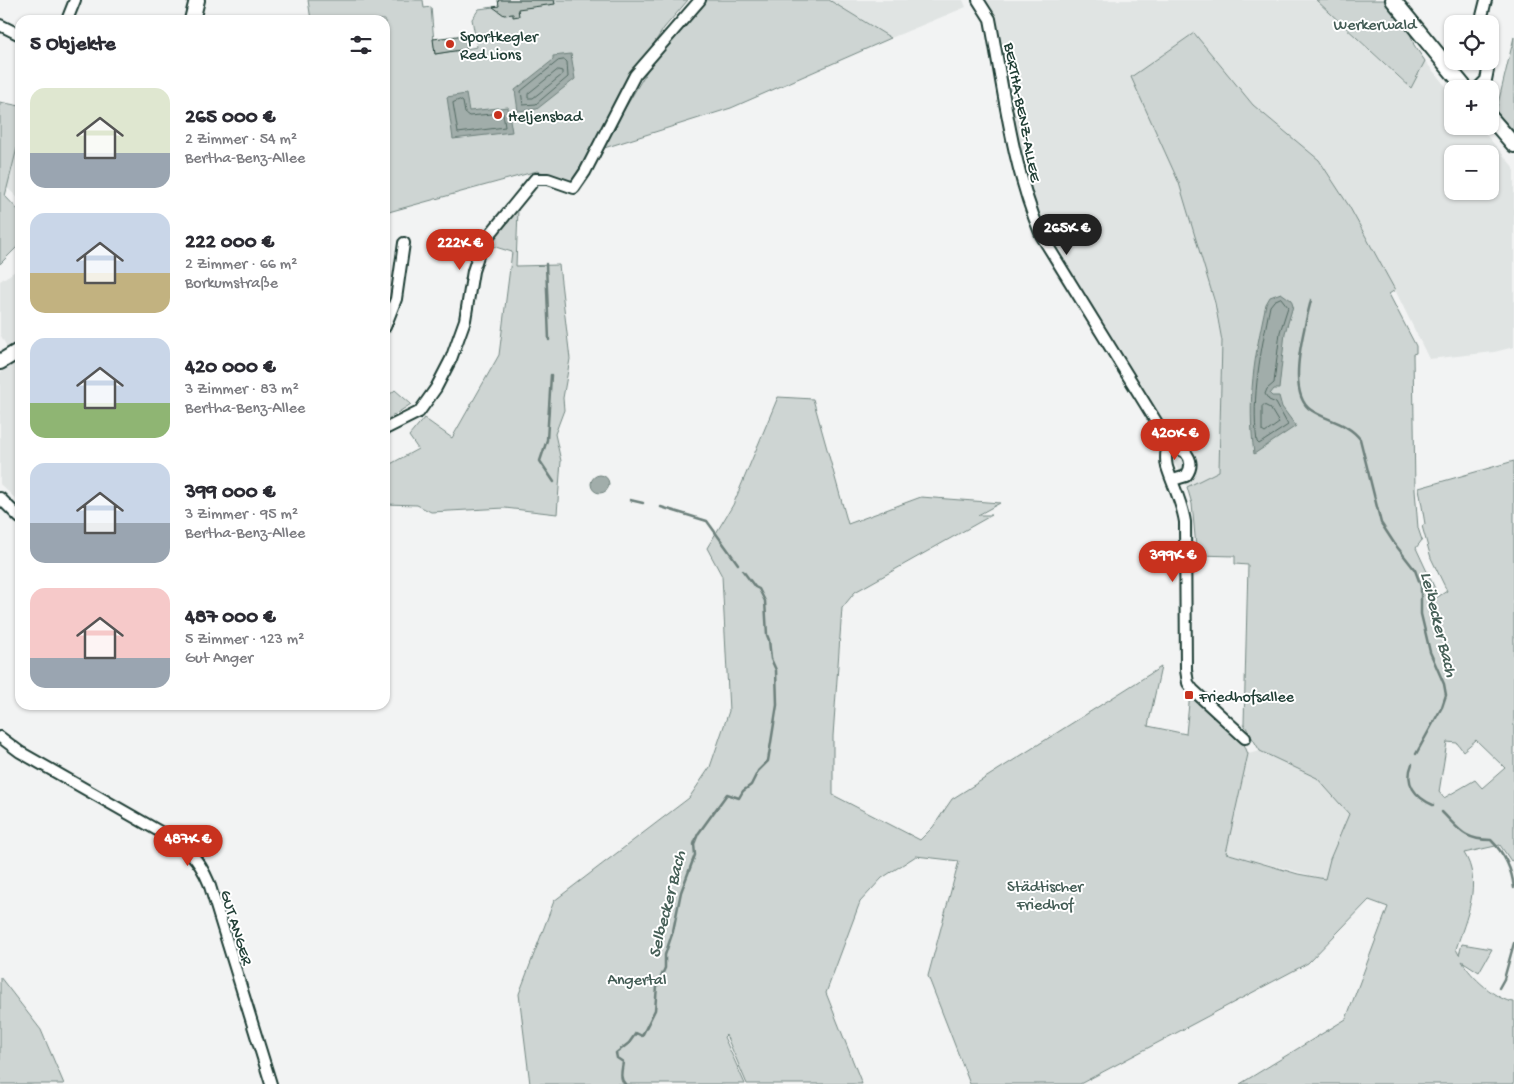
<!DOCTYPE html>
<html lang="de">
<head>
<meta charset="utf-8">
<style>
	body { margin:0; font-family:"Gochi Hand",sans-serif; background:#f2f2f3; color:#2b2b33; height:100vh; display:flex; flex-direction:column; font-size:19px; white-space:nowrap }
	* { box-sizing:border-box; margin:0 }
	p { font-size:16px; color:#7c7c81 }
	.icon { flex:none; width:28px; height:28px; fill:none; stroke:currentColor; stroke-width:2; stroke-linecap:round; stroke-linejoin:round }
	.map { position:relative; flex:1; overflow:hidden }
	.details { position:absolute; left:15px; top:15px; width:375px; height:695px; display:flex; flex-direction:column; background:#fff; border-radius:15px; box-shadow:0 1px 4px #0004 }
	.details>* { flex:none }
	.controls { position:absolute; left:1444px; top:15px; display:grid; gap:10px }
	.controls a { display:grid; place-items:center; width:55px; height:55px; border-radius:10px; background:#fff; box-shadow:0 1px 4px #0004; font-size:25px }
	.price { position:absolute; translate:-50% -42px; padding:0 11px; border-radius:18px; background:#c8321e; color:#fff; font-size:16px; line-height:32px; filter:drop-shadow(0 1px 2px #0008) }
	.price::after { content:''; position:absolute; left:50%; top:30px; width:15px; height:11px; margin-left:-8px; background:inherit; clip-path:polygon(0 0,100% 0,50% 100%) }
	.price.active { background:#222; color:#fff }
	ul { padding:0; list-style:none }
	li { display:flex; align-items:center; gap:15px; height:125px; padding:0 15px }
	li span { display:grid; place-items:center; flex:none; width:140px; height:100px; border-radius:15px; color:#555 }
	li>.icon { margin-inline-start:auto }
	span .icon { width:60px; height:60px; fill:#fffc; stroke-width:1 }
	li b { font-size:21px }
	h2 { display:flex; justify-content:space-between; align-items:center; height:60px; padding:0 15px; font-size:21px }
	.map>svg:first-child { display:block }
</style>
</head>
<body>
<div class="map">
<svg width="1514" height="1084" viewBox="0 0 1514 1084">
	<rect width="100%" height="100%" fill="#f2f3f3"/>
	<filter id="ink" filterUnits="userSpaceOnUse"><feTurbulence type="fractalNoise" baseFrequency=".02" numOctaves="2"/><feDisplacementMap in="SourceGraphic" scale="10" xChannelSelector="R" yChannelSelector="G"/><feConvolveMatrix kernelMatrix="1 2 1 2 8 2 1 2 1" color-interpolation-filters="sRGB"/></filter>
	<g filter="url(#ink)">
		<g fill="#e0e4e3" fill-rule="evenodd">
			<polygon points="829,0 963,0 966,7 891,38"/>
			<path d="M987,0H1316L1410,88L1425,61L1452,94V126H1479L1514,168V347L1494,352L1429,359L1395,290L1349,206L1319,160L1253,105L1194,33L1131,77L1179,183L1207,272L1222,341L1219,471L1187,487L1180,473L1133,394L1052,268L1038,241L1026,214L1016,182L981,11ZM1452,154H1490V191H1452Z"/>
			<polygon points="0,102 20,106 20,200 0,181"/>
			<polygon points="20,268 20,339 7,347 0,334 0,281"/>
			<polygon points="20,359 20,503 0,484 0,373"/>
			<polygon points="1260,751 1317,778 1349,814 1330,859 1325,879 1226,853 1248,754"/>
		</g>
		<g fill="#ced5d3" stroke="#768984" fill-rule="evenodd">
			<polygon points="308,0 423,0 424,8 431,7 435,54 477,47 472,19 479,9 501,6 500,0 688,0 664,28 630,80 594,150 588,154 572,181 537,171 385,213 385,20 311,20"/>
			<polygon points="705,0 829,0 891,38 731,108 601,149 650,66"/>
			<polygon points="1316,0 1386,0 1408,27 1414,45 1425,61 1411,88"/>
			<path d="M1194,33L1253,105L1319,160L1349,206L1395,290L1389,294L1416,346V353L1413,354L1415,490L1418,528L1422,540L1416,548L1437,593L1436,598L1447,591L1431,558L1422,526L1425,524L1419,488L1514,461V859L1511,861L1500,845L1464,853C1483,882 1466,919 1456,949L1459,955L1462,944L1492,949L1479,972L1462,961C1470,976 1497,1001 1514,1002V1084H1240L1346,1019L1388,907L1369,900L1308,963L1080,1084H970L928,976L959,861L916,856L882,878L860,902L826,993L862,1084H747L726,1035L724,1037L745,1084H530L519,994L554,901L689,798L710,767L729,711L722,576L707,548L733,505L778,397L813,399L848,524L921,497L1000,503L978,515H992L855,592L842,608L833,736V795L920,840L933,827L952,799L1161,667L1148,726L1186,734L1190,693L1244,744L1248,754L1226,853L1298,874L1325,879L1330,859L1349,814L1317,778L1260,751L1244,724L1248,565L1235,564V556L1197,555L1196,547L1192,504L1187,487L1219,471L1222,341L1215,303L1179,183L1131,77ZM1476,740L1505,768L1482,788L1475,780L1444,798L1439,792L1447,742L1457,743L1463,751Z"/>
			<polygon points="1514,37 1514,131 1496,112"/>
			<polygon points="0,102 20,106 20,136 5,196 20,212 20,244 0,264"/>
			<polygon points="518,209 516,266 559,265 570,359 563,398 564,410 555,434 561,461 557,514 505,508 431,512 417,505 385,504 385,467 418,449 409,436 424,418 452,438 499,355 512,252 489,245"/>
			<polygon points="395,390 411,404 385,421 385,392 389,395"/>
			<polygon points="0,977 41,1030 64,1084 0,1084"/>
		</g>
		<g fill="#a1adaa" stroke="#6d807b">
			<polygon points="571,54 575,79 537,109 518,111 515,90 553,60 553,56"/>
			<polygon points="466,94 469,111 508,107 512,132 453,139 447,97"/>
			<path d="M1281,293L1291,300L1293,306L1285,333L1279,389H1274L1270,394L1272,396H1279L1282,407L1296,426L1254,454C1247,398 1254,359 1266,304L1270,297Z"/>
			<circle cx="600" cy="484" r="9"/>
		</g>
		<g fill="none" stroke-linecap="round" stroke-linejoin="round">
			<g stroke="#536a63" stroke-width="1">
				<polygon points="565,60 567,62 568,77 536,104 523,105 521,91 558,61"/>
				<polygon points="558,70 562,71 562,75 533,98 528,98 528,94"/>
				<polygon points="460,100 463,102 465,113 469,116 503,113 505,127 458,133 453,103"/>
				<path d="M1281,298L1288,307L1280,332L1274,383L1267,389L1265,394L1269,400L1276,403L1288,425L1259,444L1257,442C1251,396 1261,351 1270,306L1274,301Z"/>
				<polygon points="1264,405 1270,408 1279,423 1265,433 1262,431 1262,407"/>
			</g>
			<g stroke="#6d807b" stroke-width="2.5">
				<polyline points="546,264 549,340"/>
				<path d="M1311,300C1305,326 1285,393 1311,410C1327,421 1347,422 1360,439L1381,523L1394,543L1415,570L1421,586V614L1430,652L1444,684L1446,695L1442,707L1416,754"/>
				<polyline points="551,375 547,440 540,461 554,482"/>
				<polyline points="630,500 643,503"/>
				<polyline points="661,507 707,521 738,564"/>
				<path d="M1412,764C1404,783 1415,797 1433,805"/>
				<path d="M1442,812C1460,830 1464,840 1491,840C1504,853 1512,869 1514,888"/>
				<polyline points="1499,988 1504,979 1514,943"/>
				<path d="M625,1084C619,1078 622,1070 623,1062L617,1058L616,1053L629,1043L636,1033L642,1036L655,1010L657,986L665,968V955L673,931L681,892L695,855L694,844L698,834L727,794L739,798L743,791L751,785L758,771L768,761L777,705L776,670L771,659L769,640L767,635L765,601L759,589L755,587L743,571"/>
			</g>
		</g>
		<g fill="#b7c1bd" stroke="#1f3d34">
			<polygon points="498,0 554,0 555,4 518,9 519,16 513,17 513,14 504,15 493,7 499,6"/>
			<polygon points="465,35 467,49 435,54 433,39"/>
		</g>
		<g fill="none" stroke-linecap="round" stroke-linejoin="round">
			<defs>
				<g id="minor">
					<path d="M978,0L990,19C1004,91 1012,167 1041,235L1165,436C1169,446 1164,457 1167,467C1173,486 1182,502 1185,522L1186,670L1188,683L1193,690L1245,738"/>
					<polyline points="67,20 75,0"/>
					<polyline points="1480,24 1486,0"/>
					<polyline points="0,25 20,35"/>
					<polyline points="1477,89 1486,80 1488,70 1481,61"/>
					<polyline points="385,327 396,299 404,243"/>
					<polyline points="385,429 419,412 436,388 451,359 465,320 473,271 482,244 535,179 548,179 574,188 585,172 635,75 700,0"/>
					<path d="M1168,445L1185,452C1192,460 1192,468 1186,476L1173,480"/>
					<polyline points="0,498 20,518"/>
					<path d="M0,737L20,752L164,834C188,849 198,857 209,883L271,1084"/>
				</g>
				<g id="major">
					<polyline points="1393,0 1466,89"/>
					<polyline points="192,20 197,0"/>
					<polyline points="1490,117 1514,145"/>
					<polyline points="0,362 20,350"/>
				</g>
			</defs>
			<use href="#minor" stroke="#1f3d34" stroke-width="14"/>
			<use href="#major" stroke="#1f3d34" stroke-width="18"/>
			<use href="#minor" stroke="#fff" stroke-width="10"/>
			<use href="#major" stroke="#fff" stroke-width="14"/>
		</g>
	</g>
	<g fill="#c8321e" stroke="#fff" stroke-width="2">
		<circle cx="450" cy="44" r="5"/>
		<circle cx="498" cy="115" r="5"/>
		<rect x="1184" y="690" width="10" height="10" rx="2.5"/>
	</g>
	<g text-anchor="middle" stroke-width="4" stroke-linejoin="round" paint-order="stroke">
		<g font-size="16" fill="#425b54" stroke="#fff">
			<text x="1375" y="29">Werkerwald</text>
			<text x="1045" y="891">Städtischer<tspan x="1045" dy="18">Friedhof</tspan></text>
			<text x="637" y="984">Angertal</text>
		</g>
		<g font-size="16" fill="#1f3d34" stroke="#fff" text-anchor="start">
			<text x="460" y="41">Sportkegler<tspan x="460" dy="18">Red Lions</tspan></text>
			<text x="508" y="121">Heljensbad</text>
			<text x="1199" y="701">Friedhofsallee</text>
		</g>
		<g font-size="16" fill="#1f3d34" stroke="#fff">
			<text transform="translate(1024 112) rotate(79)" y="6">BERTHA-BENZ-ALLEE</text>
			<text transform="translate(238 927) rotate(73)" y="6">GUT ANGER</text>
		</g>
		<g font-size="18" font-style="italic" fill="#465f57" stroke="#fff">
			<text transform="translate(1440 624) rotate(76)" y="6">Leibecker Bach</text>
			<text transform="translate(666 904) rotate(-76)" y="6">Selbecker Bach</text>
		</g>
	</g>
</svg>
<div class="controls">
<a><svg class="icon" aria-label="locate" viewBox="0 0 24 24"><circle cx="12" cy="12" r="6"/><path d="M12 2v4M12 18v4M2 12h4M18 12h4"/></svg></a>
<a>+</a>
<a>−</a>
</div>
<b class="price active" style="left:1067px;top:256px">265K €</b>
<b class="price" style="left:460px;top:271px">222K €</b>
<b class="price" style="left:1175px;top:461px">420K €</b>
<b class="price" style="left:1173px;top:583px">399K €</b>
<b class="price" style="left:188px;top:867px">487K €</b>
<section class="details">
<h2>5 Objekte<svg class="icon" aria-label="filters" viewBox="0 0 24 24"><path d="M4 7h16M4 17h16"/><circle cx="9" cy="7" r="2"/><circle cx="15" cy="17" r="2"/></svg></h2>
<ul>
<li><span style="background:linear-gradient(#dfe7d0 65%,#9aa5b1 0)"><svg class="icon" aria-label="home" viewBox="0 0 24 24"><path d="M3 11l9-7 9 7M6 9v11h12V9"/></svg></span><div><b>265 000 €</b><p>2 Zimmer · 54 m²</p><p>Bertha-Benz-Allee</p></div></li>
<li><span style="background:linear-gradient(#c9d6e8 60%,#c2b280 0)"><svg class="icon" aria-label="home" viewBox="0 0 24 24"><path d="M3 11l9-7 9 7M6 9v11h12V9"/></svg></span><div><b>222 000 €</b><p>2 Zimmer · 66 m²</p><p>Borkumstraße</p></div></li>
<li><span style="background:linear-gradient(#c9d6e8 65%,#8fb573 0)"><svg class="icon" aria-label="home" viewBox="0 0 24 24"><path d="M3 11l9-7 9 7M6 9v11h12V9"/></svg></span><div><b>420 000 €</b><p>3 Zimmer · 83 m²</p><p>Bertha-Benz-Allee</p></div></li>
<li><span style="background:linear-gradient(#c9d6e8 60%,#9aa5b1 0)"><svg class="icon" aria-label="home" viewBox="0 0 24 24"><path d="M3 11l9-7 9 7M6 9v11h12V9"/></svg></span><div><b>399 000 €</b><p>3 Zimmer · 95 m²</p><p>Bertha-Benz-Allee</p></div></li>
<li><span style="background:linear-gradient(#f6c9c9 70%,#9aa5b1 0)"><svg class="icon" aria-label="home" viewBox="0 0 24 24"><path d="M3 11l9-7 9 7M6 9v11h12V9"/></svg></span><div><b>487 000 €</b><p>5 Zimmer · 123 m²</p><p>Gut Anger</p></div></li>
</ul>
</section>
</div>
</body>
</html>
